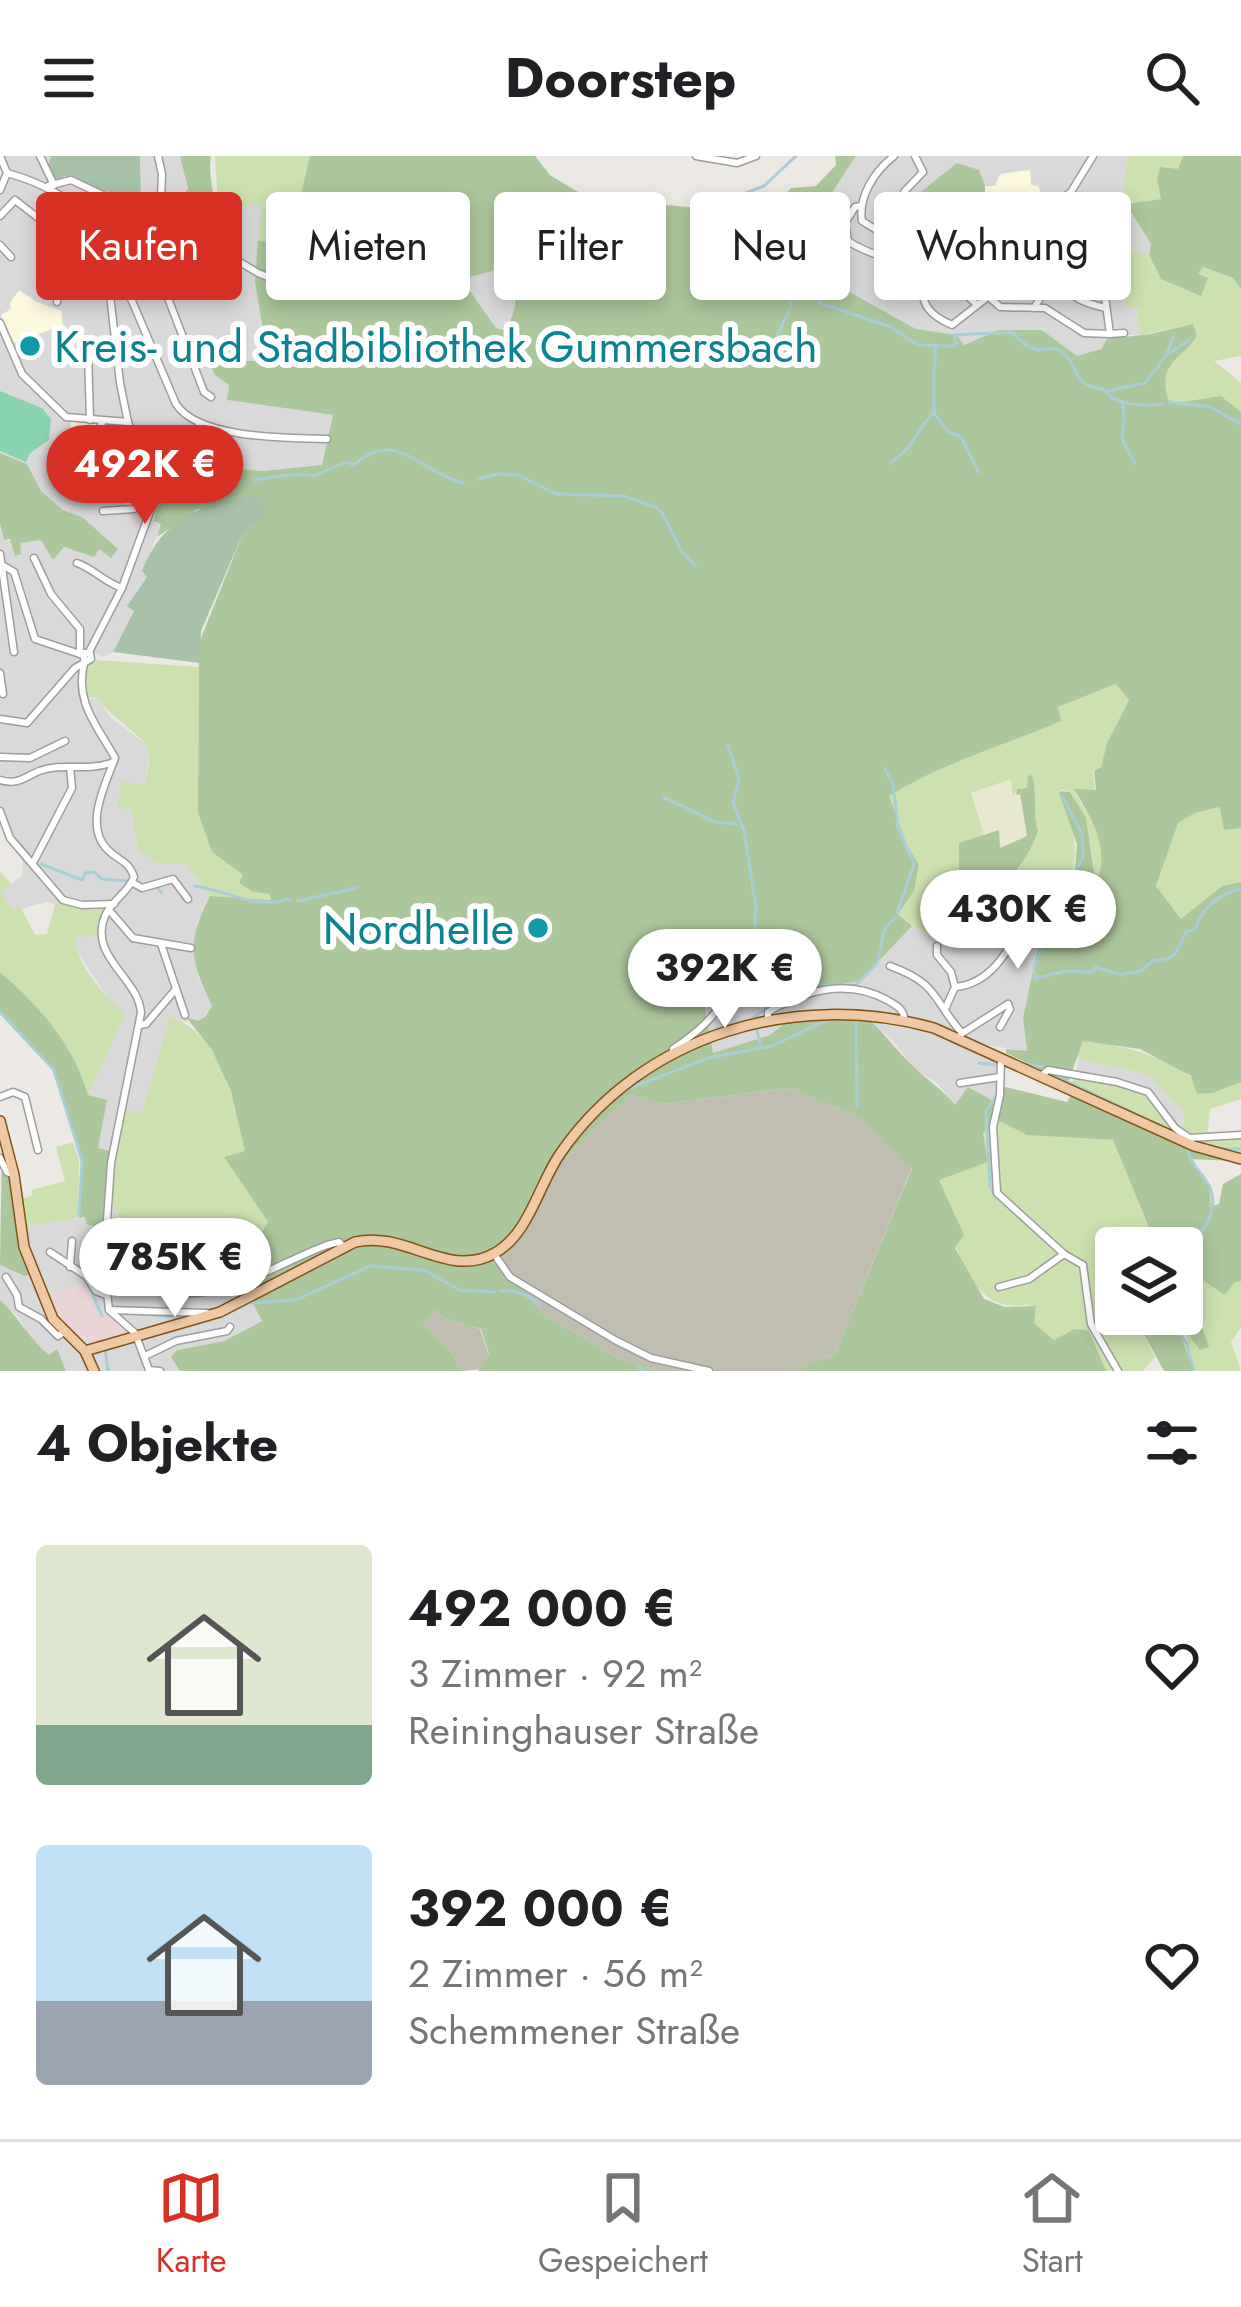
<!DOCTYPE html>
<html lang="de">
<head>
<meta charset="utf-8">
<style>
	body { margin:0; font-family:Jost,sans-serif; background:#f2f2f2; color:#202124; height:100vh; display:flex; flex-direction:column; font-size:45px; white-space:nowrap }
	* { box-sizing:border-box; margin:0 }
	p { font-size:39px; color:#757577 }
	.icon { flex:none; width:66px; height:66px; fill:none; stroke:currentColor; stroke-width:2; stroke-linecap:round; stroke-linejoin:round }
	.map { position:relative; height:1215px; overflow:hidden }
	.side { display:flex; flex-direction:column; background:#fff; flex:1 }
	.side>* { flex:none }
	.guide { position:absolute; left:36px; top:36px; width:1170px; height:108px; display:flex; gap:24px }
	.controls { position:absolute; left:1095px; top:1071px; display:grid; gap:24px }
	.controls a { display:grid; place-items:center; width:108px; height:108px; border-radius:12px; background:#fff; box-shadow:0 6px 18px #0003; font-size:60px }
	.price { position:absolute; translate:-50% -102px; padding:0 27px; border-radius:42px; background:#fff; color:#222; font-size:39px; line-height:78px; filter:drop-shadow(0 3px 6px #0008) }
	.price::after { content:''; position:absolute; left:50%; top:72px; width:36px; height:27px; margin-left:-18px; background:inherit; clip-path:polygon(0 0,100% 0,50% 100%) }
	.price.on { background:#d93025; color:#fff }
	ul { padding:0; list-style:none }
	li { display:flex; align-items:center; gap:36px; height:300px; padding:0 36px }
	li span { display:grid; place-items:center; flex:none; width:336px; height:240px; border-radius:12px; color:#555 }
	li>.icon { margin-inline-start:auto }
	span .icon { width:144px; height:144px; fill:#fffc; stroke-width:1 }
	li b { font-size:51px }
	h2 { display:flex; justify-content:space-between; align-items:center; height:144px; padding:0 36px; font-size:51px }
	.tag { padding:0 42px; border-radius:12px; background:#fff; box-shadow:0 6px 18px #0003; font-size:42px; line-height:108px }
	.tag.on { background:#d93025; color:#fff }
	header { display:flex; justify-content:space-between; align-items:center; height:156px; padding:0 36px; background:#fff; font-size:54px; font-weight:700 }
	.tabs { display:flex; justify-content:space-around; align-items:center; height:168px; border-top:3px solid #e0e0e0; background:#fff; font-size:33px; color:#757577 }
	.tabs a { display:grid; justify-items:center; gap:6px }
	.tabs .on { color:#d93025 }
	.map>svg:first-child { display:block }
</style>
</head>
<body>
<header><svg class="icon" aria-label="menu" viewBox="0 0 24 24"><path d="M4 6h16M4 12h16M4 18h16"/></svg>Doorstep<svg class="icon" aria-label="search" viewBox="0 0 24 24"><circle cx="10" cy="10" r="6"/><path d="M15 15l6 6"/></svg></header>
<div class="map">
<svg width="1241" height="1215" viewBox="0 0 1241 1215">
	<rect width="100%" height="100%" fill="#ece8e3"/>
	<g fill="#dad9d9">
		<polygon points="4,0 51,0 47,14 117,39 141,41 140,0 180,0 188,33 166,45 162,53 216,104 223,89 215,63 218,50 263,50 255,125 265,186 260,206 236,205 228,244 333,259 322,310 264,315 206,310 194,318 152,306 159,339 154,364 162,368 142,415 147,420 128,449 134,454 113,496 104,501 93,496 105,473 102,468 89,492 83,493 78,514 81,542 98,543 110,561 146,588 149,596 145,630 118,652 131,652 138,692 157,707 185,707 210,740 197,766 198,821 212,850 206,860 197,865 187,863 188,867 170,861 142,959 111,995 98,992 88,939 125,859 109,844 75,792 75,781 105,778 113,744 82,748 66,744 63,750 47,746 13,755 0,736 23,719 22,696 5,670 0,649 0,367 5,384 19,387 41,384 94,401 82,361 63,354 41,335 27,308 0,297 0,22 9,10"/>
		<polygon points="856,0 1128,0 1122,42 1151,88 1149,99 1130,95 1116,113 1124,120 1126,151 1136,151 1140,179 1124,179 1086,200 1077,200 1042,174 998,174 963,189 956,179 916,173 821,120 812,67"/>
		<polygon points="493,106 512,108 515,158 503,174 496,172 462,122 493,115"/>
		<polygon points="1031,744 1038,745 1044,762 1023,862 1027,896 989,889 985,897 996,903 996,946 955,950 938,928 914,912 892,884 866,861 790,863 770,879 713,898 704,846 741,809 860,825 912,770 922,777 978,790 1005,758"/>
		<polygon points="1078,903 1149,919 1185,958 1180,975 1154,938 1076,919"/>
		<polygon points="110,1046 150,1102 137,1117 224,1131 237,1116 262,1165 224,1185 177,1194 172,1201 180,1215 66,1215 57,1194 49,1199 33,1186 18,1161 0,1144 0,1109 23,1120 27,1091 23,1071 86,1061"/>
	</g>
	<polygon fill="#ebd4d5" points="85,1126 97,1157 105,1158 133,1180 96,1186 83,1184 64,1168 48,1141"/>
	<g fill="#fbf8de">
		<polygon points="1030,14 1031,29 1038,30 1048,52 997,76 984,61 985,30 995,30 1000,18"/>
		<polygon points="19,134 37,146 61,155 63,169 14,187 1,159 11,153 10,147"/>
		<polygon points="71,266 105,269 96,286 117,298 122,298 133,282 147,329 132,352 97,332 65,292"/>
	</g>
	<g fill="#c0beb0">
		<polygon points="789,932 860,962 912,1011 835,1198 792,1215 656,1215 614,1200 540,1156 499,1101 557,1009 631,939 664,948"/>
		<polygon points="435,1154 450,1165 480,1173 489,1199 482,1213 462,1215 453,1199 423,1168"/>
	</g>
	<polygon fill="#e9e9d0" points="1012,622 1014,640 1020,637 1027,680 1000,692 1000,674 985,681 971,637"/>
	<g fill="#cce1ae">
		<polygon points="215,0 310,0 289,87 258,85 262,50 218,50"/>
		<polygon points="1128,0 1183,0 1178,13 1157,24 1161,43 1126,48 1122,42"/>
		<path d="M1130,95L1149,99L1161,123L1207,122L1197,118L1203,111L1233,122L1241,133V200L1214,205L1241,227V256L1221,240L1175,247L1168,243C1157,205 1180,206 1197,180L1193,168L1140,179L1136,152H1126L1124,120L1116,113L1111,116L1104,107L1108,98Z"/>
		<path d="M96,504L199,511L198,657L212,696L243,719L240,727L253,736L271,738V744L210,740L185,707H157L138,693L131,653L117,652L122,625L145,629C146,619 152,600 147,590C142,580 109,559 98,543L84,540L86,509Z"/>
		<path d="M1116,528L1129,544L1107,587L1101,611L1093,615L1095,634H1074C1095,673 1111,685 1096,732C1093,695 1089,668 1070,635L1062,634L1059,637L1064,642C1082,706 1080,708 1044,762L1038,745L1042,733C1028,751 1002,758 980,755L991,734C1037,720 1030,667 1035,630L1018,633L1013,640L1011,623L971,637L984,679L959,688V730L945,781L922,777L898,758L914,735L919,709L907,689L888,640C942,607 1002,590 1060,565L1058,551Z"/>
		<polygon points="1221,651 1225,673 1241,672 1241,726 1222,730 1181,764 1156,730 1177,667 1195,657"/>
		<path d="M1,716L11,728L1,737L13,754L20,750L35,779L47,778L55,748L107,751L101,778L75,782C74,807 107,842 125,859L88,939C74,889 39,849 0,816V717Z"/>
		<path d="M170,860C225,882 233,943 246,996L225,1002L268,1066L224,1131C189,1137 169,1133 138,1116L150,1102L110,1046L123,954L142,958Z"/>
		<path d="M1082,884C1140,893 1166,900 1213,937L1241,926V943L1210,953L1207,982L1196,983L1181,975L1185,958L1149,919L1078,903Z"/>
		<path d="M1074,922C1138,930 1146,932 1188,983L1241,980V1001L1209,994L1071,930Z"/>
		<path d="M997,964L1027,979L1113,984L1152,1079L1178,1092H1116V1158H1133L1155,1201L1143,1215H1106L1074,1173L1054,1184L1034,1167L1028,1148C964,1164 950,1068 938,1024L988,1006L983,977Z"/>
		<polygon points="73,986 79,1004 78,1062 23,1071 20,1043 32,1040 32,1034 65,1025 56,991"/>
		<path d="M1204,1124L1241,1125V1171L1231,1186L1241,1215H1194C1181,1177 1183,1159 1204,1124Z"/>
	</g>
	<g fill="#adc79c" fill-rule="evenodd">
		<path d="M180,0H211C206,30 225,67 221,97L211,95L168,51L170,41H179L188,33Z"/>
		<path d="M310,0H535L550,19L588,42L710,53L741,75L761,104L767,100L760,65L791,32L816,30L836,9L835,0H856L812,67L821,120L916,173L957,179L964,189L998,174H1042L1077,200L1101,193L1107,183L1150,178L1193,168L1197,180C1180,206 1158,205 1168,243L1175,247L1221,240L1241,256V672L1224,674L1220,651L1195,657L1178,667L1156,730L1181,763L1222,730L1241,726V926L1213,937L1197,938L1191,920L1140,893L1083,885L1068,927L1006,897V893L1027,895L1023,862L1044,762L1075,715L1077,688L1059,637L1062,635L1070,636L1086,662L1096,728C1111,692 1092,664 1074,633L1096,634L1094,615L1101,611L1107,587L1129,544L1116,528L1058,551L1061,565C1003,590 942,607 889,640L907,689L919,709L914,735L898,758L912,770L860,825L784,837L741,809L704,846L713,897L770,879L790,863L866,861C884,876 896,894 913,910C927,924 942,933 955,949L968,931L995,946L998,935L1006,931L1067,946L1073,936L1234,1005L1189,1003L1209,1030L1211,1050L1219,1048L1223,1028L1241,1018V1125L1235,1126L1225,1139L1204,1125L1192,1144L1209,1191L1200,1194L1186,1175L1182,1182L1194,1215H1164L1133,1158H1182V1092L1152,1079L1113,984L1027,979L997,964L983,977L988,1006L939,1024L964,1079L955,1092L984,1143L1005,1151L1036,1150L1034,1167L1054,1184L1074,1173L1089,1175L1106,1215H792L835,1198L912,1012L860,962L789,932L664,948L631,939L557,1009L499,1101L540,1156L614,1200L656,1215H478L489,1198L481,1173L450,1165L435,1154L423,1168L453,1199L462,1215H180L171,1201L177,1194L224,1185L262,1165L237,1116L268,1066L224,1001L245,995L231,935L212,894L186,861L198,865L206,860L212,850C190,803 186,787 210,740L271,744L270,738L253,736L239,727L243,719L212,696L198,657L199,487L243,377L264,360L198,353L157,381L161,368L154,365L159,339L149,307L194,318L206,310L264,315L322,309L333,259L227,244L229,229L215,219L203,193L229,190L236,205H260L265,186L255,126L258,85L289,86ZM494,106L511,108C515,132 521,156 503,174L496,172L462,123L493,115Z"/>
		<polygon points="1183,0 1241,0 1241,133 1233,122 1203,111 1198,118 1208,122 1201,140 1161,123 1149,99 1151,88 1126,48 1161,43 1157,24 1160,11 1178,13"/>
		<polygon points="957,7 979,14 985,30 985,56 970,69 917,48 917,39"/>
		<polygon points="0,297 27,308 41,335 63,354 82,361 118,393 111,402 99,393 94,401 64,391 53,404 41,384 20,387 21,398 15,400 10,383 4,384 0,367"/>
		<path d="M1032,619C1038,638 1032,655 1038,675C1030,697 1014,726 991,734L980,755L1005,758L978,791L945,781L959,730V687L999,674L1000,692L1027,680L1020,638L1016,639L1017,633L1027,632L1028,620Z"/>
		<path d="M0,816C39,849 74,889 88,939L107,944L98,992L111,995L104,1072L86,1068L85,1061L79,1062L81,1003L52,912L0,858Z"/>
		<polygon points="2,988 32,1118 24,1120 0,1109"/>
		<path d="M0,1144C19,1161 29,1183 49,1199L57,1193L66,1215H0Z"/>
	</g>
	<g fill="#a7c2a8">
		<polygon points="51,0 140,0 141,42 117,39 64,20 61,27 54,26 47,14"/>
		<path d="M244,340L262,341L264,361L243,377L201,475L200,507L113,496L134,455L127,450L147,421L142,415C161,366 194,351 244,340Z"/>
	</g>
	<polygon fill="#8ad3b0" points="0,235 42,252 51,263 49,284 30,297 26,306 0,295"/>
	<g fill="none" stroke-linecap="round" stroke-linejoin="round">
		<g stroke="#a8cfd5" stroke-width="3">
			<polyline points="736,41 764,30 796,0"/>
			<polyline points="736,71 772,131 806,132"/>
			<polyline points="780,132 792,149"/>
			<path d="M810,133H816L820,147L891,171L918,189L952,190L956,189L955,179L1011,176C1019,182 1026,192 1035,193C1047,196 1052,188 1063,197C1082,212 1068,228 1103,233C1115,250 1143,250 1163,248"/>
			<polyline points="1166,200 1173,181"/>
			<path d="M741,208C746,192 759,184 776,183L790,152"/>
			<polyline points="1157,212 1164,201 1189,184"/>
			<polyline points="934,214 936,192"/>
			<polyline points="934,217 934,257 947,275 961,281 979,317"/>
			<polyline points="1106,235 1145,227 1155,214"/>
			<polyline points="1169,246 1210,251 1241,268"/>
			<polyline points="1123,247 1124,262"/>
			<polyline points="1124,266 1122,283 1135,308"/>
			<path d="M890,307C915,292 916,273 934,257"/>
			<polyline points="478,323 498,318 518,319 556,338 624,340 655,351 662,357 681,394 696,411"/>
			<path d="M253,324C274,322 296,315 315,320L346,306L354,309C395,271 420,316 463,327"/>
			<polyline points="203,329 224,329"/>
			<polyline points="728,589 739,623 733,646 744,675 756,751 753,797 763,810 758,822 764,832 765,853 752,863"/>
			<polyline points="885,613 893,628 898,671 914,708 897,757"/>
			<polyline points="663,641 715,666 737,668"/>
			<polyline points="21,690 32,702"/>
			<polyline points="41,708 82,724 85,717 94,716 102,723 128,725"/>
			<path d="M194,730C228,734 253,754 290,743"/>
			<polyline points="152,733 156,731 162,737"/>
			<polyline points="298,745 356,732"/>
			<path d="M1120,819L1141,815L1154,804C1178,805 1176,793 1187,775L1195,774C1200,754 1221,736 1241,733"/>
			<polyline points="1037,822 1066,815 1092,816 1096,811 1117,818"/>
			<polyline points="1035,823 1034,812 1052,763 1083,701 1082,678 1062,640"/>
			<polyline points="822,829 856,829 877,807 885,772 895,762"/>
			<polyline points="0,856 54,914 82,1005 79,1059"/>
			<polyline points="856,864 857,951"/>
			<polyline points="756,871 761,890"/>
			<polyline points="979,907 997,909"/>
			<polyline points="1026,908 1045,911"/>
			<polyline points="1050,917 1165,972"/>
			<polyline points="628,933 708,902 772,890 831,862"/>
			<polyline points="1220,993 1241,993"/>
			<polyline points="1192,994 1207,998"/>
			<polyline points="995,1040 990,1030 986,955 996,940"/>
			<path d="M1182,1104C1194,1082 1222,1061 1210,1032C1203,1015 1192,1014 1187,991"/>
			<polyline points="89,1130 102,1160"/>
			<path d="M501,1135C515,1133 532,1140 540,1150"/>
			<polyline points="230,1156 248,1147 296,1144 370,1110 424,1114 459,1134 495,1136"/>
			<polyline points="118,1157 192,1161"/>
			<polyline points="1170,1158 1187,1189 1194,1215"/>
			<polyline points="105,1193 108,1215"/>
			<polyline points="639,1212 646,1215"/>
		</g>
		<defs>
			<g id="minor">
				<polyline points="40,0 54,29"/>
				<polyline points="158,0 162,18 158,116 204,236 211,241"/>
				<polyline points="696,0 737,7 756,0"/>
				<path d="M894,0C875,15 858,40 862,65L880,76L928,77L954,95L968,97L978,94L1007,71L1041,59"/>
				<path d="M7,17C41,26 82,47 103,77L120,227L128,266L155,342L122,432L89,496"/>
				<polyline points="48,30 71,24 107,41 160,49 213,100 233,102 258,117 293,131"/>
				<polyline points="0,34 7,17 0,0"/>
				<polyline points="1061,45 1069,91 1103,126 1110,178 1124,177"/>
				<path d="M861,50L855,51L845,67L848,85C865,98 903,105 912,115C930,134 911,151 952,169L1017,118L1041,59L1071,36L1093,0"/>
				<polyline points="0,60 15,44 42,65 80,79"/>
				<polyline points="903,74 904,36 923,16 915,0"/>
				<polyline points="1065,83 1126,81"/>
				<polyline points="0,89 11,101"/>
				<path d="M109,91L176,248C198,283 288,282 327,283"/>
				<polyline points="954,96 944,117 976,148"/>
				<path d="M1075,99L1062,113C1062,140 1083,147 1106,152"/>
				<polyline points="988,140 1000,151 1045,152 1084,177 1110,178"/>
				<polyline points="57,146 63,115 88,60"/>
				<polyline points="1034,152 1051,124"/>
				<polyline points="0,167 22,218 66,261 128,266"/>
				<polyline points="90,264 88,197 115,191"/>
				<polyline points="103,265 91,288 110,299"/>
				<polyline points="103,295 92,322 113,332"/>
				<polyline points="116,302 123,306 130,295"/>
				<polyline points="174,312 199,269"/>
				<polyline points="103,355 134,353 154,332"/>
				<polyline points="0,398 14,496"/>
				<polyline points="34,402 51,438 80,473 80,498"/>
				<path d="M77,407C94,413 104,426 122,432"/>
				<polyline points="4,410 14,416 35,483 83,499"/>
				<path d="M85,504C73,545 97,569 115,602C106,627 83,670 108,694C119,705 129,705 134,721C128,737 112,744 105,760C88,801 139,822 141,857L111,1007L104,1108L109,1154L135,1177L149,1214L160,1215"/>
				<polyline points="0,517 3,538"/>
				<polyline points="0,563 27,567 75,512 91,503 90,497 84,497 84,503"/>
				<polyline points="0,601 30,602 65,585"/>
				<path d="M0,624C18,629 23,622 39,615C63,606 84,616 111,607"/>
				<polyline points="0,655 10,682 63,744 82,749 114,748"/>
				<polyline points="34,705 72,632 70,611"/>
				<polyline points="133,727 142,732 173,723 188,743"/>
				<polyline points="109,754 133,782 191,792"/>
				<polyline points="161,788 185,859"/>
				<polyline points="937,790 937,799 951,816 955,831"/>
				<path d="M890,810C940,828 933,845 962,877"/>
				<path d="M946,851L955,831C1000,827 1016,776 1037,743"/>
				<path d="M768,862V856C805,834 847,822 887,844C897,850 902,851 905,864"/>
				<polyline points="139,869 146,868 176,833"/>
				<polyline points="1000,871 1010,853 1008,848"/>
				<polyline points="961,878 1008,848"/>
				<path d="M672,899L673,893C695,878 721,858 729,831"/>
				<polyline points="1001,903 1000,939 993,971 997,1037 1064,1098 1083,1109 1091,1168 1118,1215"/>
				<polyline points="1042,919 1048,914 1117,926 1148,936 1175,972 1189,982 1241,979"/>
				<polyline points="960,927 1000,921"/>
				<polyline points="0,941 13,936 25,941 38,994"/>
				<polyline points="0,1002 7,1016 14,1019"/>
				<path d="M117,1093C178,1180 255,1116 327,1089L339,1086L343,1090"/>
				<polyline points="50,1096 86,1120 96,1135 106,1139"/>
				<polyline points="494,1098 510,1121 615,1184 651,1202 709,1215"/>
				<polyline points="104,1108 129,1123 137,1119"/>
				<polyline points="70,1111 72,1085"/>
				<polyline points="6,1121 17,1139 19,1151 41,1163 58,1180 64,1176"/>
				<polyline points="999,1131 1029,1123 1064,1098"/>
				<polyline points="109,1154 207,1157"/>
				<polyline points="145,1200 176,1185 227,1175 230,1171"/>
			</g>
			<g id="major">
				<polyline points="0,965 14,1019 24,1091 53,1163 85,1195 94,1215"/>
				<path d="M85,1195L220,1156L355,1086C406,1074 448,1124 495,1097C529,1078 539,1028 560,998C643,877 797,834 934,872L1194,990L1241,1003"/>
			</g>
		</defs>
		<use href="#minor" stroke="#9d9d9d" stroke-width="9"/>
		<use href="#major" stroke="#835311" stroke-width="12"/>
		<use href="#minor" stroke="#fff" stroke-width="6"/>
		<use href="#major" stroke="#f0c8a4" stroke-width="9"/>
	</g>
	<g fill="#0f9aa8" stroke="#fff" stroke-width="4.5">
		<circle cx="30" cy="190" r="12"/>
		<circle cx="538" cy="772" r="12"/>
	</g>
	<g text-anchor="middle" stroke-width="12" stroke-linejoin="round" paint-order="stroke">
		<g font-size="45" fill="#0d838f" stroke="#fff" text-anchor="start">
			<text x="54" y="206">Kreis- und Stadbibliothek Gummersbach</text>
			<text x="514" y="788" text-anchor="end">Nordhelle</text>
		</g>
	</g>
</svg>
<div class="controls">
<a><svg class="icon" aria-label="layers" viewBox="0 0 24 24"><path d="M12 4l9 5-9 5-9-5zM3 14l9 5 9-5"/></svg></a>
</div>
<b class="price on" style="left:145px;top:371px">492K €</b>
<b class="price" style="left:1018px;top:816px">430K €</b>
<b class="price" style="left:725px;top:875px">392K €</b>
<b class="price" style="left:175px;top:1164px">785K €</b>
<div class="guide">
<a class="tag on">Kaufen</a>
<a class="tag">Mieten</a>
<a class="tag">Filter</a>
<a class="tag">Neu</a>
<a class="tag">Wohnung</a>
</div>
</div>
<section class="side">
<h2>4 Objekte<svg class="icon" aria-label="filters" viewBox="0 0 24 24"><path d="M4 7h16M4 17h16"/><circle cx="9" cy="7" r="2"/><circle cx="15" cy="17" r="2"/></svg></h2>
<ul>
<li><span style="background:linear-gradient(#dfe7d0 75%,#7fa58c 0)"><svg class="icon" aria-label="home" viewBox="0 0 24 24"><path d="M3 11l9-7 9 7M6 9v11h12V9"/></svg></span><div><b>492 000 €</b><p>3 Zimmer · 92 m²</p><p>Reininghauser Straße</p></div><svg class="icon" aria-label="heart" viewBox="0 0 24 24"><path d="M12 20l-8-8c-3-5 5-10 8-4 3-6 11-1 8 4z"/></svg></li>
<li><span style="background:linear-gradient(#bfe0f5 65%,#9aa5b1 0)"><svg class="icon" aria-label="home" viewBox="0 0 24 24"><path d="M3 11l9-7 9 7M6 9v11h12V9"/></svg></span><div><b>392 000 €</b><p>2 Zimmer · 56 m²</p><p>Schemmener Straße</p></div><svg class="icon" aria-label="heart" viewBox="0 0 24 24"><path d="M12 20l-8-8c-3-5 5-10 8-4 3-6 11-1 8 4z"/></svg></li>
</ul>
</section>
<nav class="tabs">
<a class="on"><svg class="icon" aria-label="map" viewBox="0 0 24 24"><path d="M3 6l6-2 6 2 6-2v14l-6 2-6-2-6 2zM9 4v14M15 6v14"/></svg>Karte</a>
<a><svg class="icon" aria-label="saved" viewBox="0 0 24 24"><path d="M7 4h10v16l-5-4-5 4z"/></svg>Gespeichert</a>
<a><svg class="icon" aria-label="home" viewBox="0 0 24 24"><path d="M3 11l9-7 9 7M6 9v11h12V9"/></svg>Start</a>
</nav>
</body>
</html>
